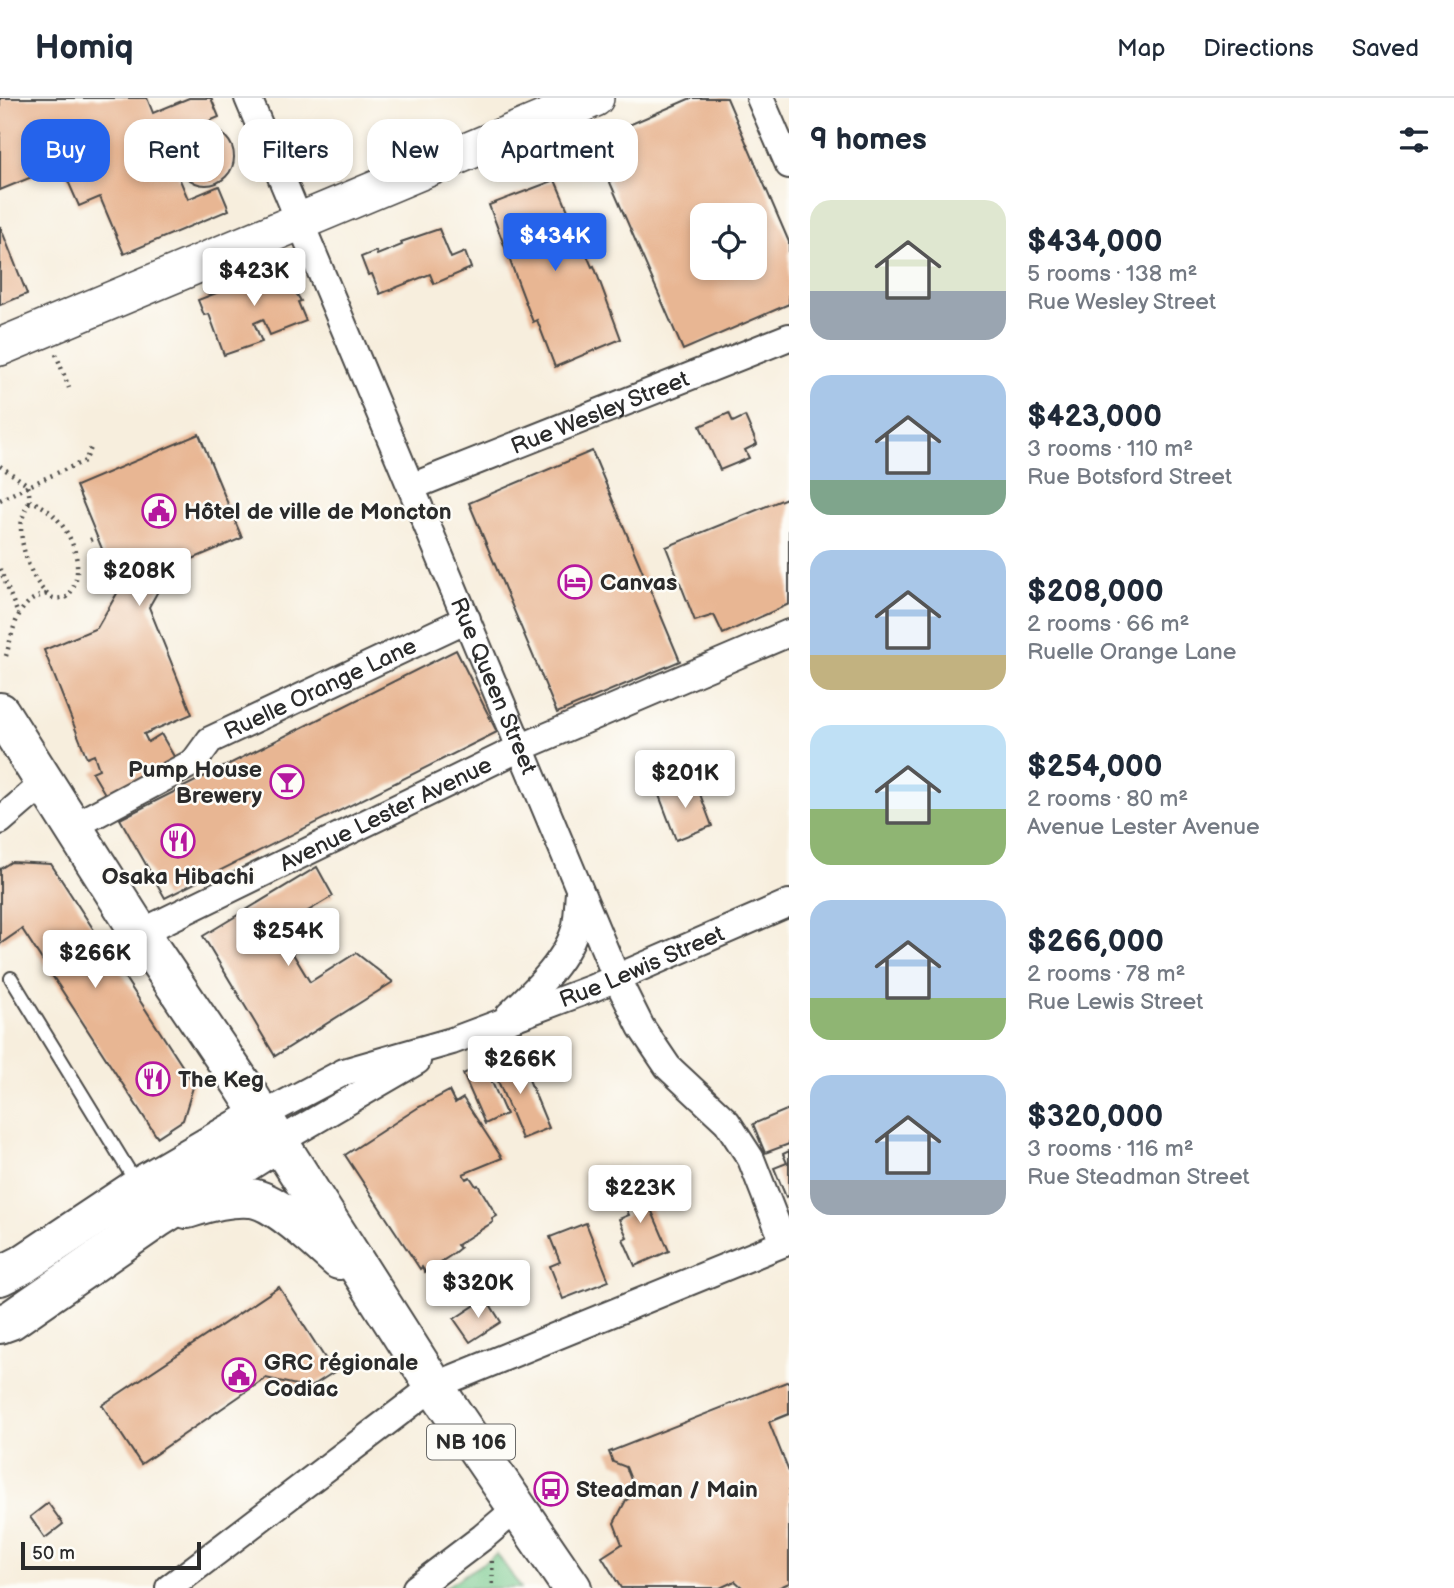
<!DOCTYPE html>
<html lang="en">
<head>
<meta charset="utf-8">
<style>
	body { margin:0; font-family:"Balsamiq Sans",sans-serif; background:#f6f6f7; color:#1f2937; height:100vh; display:flex; flex-direction:column; font-size:26px; white-space:nowrap }
	* { box-sizing:border-box; margin:0 }
	p { font-size:23px; color:#747a83 }
	.icon { flex:none; width:38px; height:38px; fill:none; stroke:currentColor; stroke-width:2; stroke-linecap:round; stroke-linejoin:round }
	.map { position:relative; flex:1; overflow:hidden }
	.panel { display:flex; flex-direction:column; background:#fff; width:665px }
	.panel>* { flex:none }
	.top-card { position:absolute; left:21px; top:21px; width:662px; height:63px; display:flex; gap:14px }
	.controls { position:absolute; left:690px; top:105px; display:grid; gap:14px }
	.controls a { display:grid; place-items:center; width:77px; height:77px; border-radius:14px; background:#fff; box-shadow:0 4px 10px #0003; font-size:35px }
	.scale { position:absolute; left:21px; bottom:18px; width:180px; box-sizing:border-box; padding-left:7px; border:4px solid #2b2b2b; border-top:0; font-size:19px; line-height:24px; white-space:nowrap; color:#2b2b2b; -webkit-text-stroke:5px #fdfcf7; paint-order:stroke }
	.price { position:absolute; translate:-50% -60px; padding:0 16px; border-radius:7px; background:#fff; color:#222; font-size:23px; line-height:46px; filter:drop-shadow(0 2px 4px #0008) }
	.price::after { content:''; position:absolute; left:50%; top:42px; width:21px; height:16px; margin-left:-10px; background:inherit; clip-path:polygon(0 0,100% 0,50% 100%) }
	.price.current { background:#2563eb; color:#fff }
	ul { padding:0; list-style:none }
	li { display:flex; align-items:center; gap:21px; height:175px; padding:0 21px }
	li span { display:grid; place-items:center; flex:none; width:196px; height:140px; border-radius:21px; color:#555 }
	li>.icon { margin-inline-start:auto }
	span .icon { width:84px; height:84px; fill:#fffc; stroke-width:1 }
	li b { font-size:30px }
	h2 { display:flex; justify-content:space-between; align-items:center; height:84px; padding:0 21px; font-size:30px }
	.tag { padding:0 24px; border-radius:21px; background:#fff; box-shadow:0 4px 10px #0003; font-size:24px; line-height:63px }
	.tag.current { background:#2563eb; color:#fff }
	header { display:flex; align-items:center; gap:42px; box-sizing:border-box; height:98px; padding:0 35px; background:#fff; border-bottom:2px solid #e0e1e3 }
	header strong { font-size:33px }
	nav { display:flex; gap:38px; margin-inline-start:auto; font-size:24px }
	main { display:flex; flex:1; min-height:0 }
	.map>svg:first-child { display:block }
</style>
</head>
<body>
<header>
<strong>Homiq</strong>
<nav><a>Map</a><a>Directions</a><a>Saved</a></nav>
</header>
<main>
<div class="map">
<svg width="789" height="1490" viewBox="0 0 789 1490">
	<rect width="100%" height="100%" fill="#fdfcf7"/>
	<filter id="ink" filterUnits="userSpaceOnUse"><feTurbulence type="fractalNoise" baseFrequency=".0143" numOctaves="2"/><feDisplacementMap in="SourceGraphic" scale="14" xChannelSelector="R" yChannelSelector="G"/><feConvolveMatrix kernelMatrix="1 2 1 2 8 2 1 2 1" color-interpolation-filters="sRGB"/></filter>
	<filter id="wash" filterUnits="userSpaceOnUse"><feTurbulence type="fractalNoise" baseFrequency=".00686" numOctaves="4" result="noise"/><feDisplacementMap in="SourceGraphic" scale="28" xChannelSelector="R" yChannelSelector="G"/><feGaussianBlur stdDeviation="1.57" result="paint"/><feColorMatrix in="noise" values="0 0 0 0 0 0 0 0 0 0 0 0 0 0 0 0 0 1.4 0 .05"/><feComposite in="paint" operator="in"/></filter>
	<g filter="url(#wash)">
		<rect width="100%" height="100%" fill="#f7eedd"/>
		<polygon fill="#74c88b" stroke="#507a5b" stroke-width="2" points="497,1456 521,1490 444,1490"/>
		<g id="blocks">
			<g fill="#e8b693" fill-rule="evenodd">
				<polygon points="0,0 147,0 153,15 189,0 211,0 219,19 169,40 167,34 161,37 188,101 219,88 229,112 124,156 100,99 79,108 61,67 0,92"/>
				<path d="M691,0H727L789,144V206L683,252L592,43ZM702,117H754V170H702Z"/>
				<circle cx="206" cy="59" r="28"/>
				<polygon points="555,82 592,169 594,168 621,241 555,269 537,222 533,224 489,107"/>
				<polygon points="0,128 27,196 0,207"/>
				<polygon points="439,131 451,160 465,154 471,170 434,186 430,176 380,196 372,176 368,177 361,159 376,153 377,157 402,147 401,144"/>
				<polygon points="281,163 287,178 291,176 294,186 291,187 301,203 298,204 306,223 270,237 263,221 254,225 262,244 224,257 209,216 204,217 198,202 240,186 238,182"/>
				<polygon points="729,315 733,324 745,318 757,346 745,352 749,360 720,372 700,328"/>
				<polygon points="199,336 242,440 171,470 149,509 192,616 144,636 148,644 161,636 176,662 108,701 92,674 99,671 94,657 87,660 44,552 97,530 119,492 76,388"/>
				<polygon points="592,353 680,563 557,615 469,405"/>
				<polygon points="789,399 789,506 723,536 714,517 695,523 666,449"/>
				<polygon points="456,552 497,634 165,800 120,721"/>
				<polygon points="695,683 712,728 676,742 659,697"/>
				<polygon points="11,764 51,766 194,986 183,1022 157,1039 22,831 0,846 0,771"/>
				<polygon points="317,769 333,798 278,831 310,884 356,855 393,884 275,958 203,838"/>
				<polygon points="518,955 549,1030 522,1041 491,966"/>
				<polygon points="484,966 506,1016 485,1026 463,976"/>
				<polygon points="449,993 455,1005 463,1000 502,1060 463,1076 466,1081 470,1079 476,1088 478,1087 497,1118 492,1121 493,1124 457,1147 460,1150 450,1158 425,1174 422,1169 420,1171 345,1057 419,1009"/>
				<polygon points="789,1011 789,1046 765,1055 753,1026"/>
				<polygon points="789,1053 789,1098 786,1099 774,1070 787,1065 783,1056"/>
				<polygon points="638,1081 669,1153 635,1168 623,1141 627,1139 619,1121 629,1117 617,1090"/>
				<polygon points="586,1125 609,1183 563,1201 550,1168 560,1164 550,1139"/>
				<polygon points="279,1189 334,1274 309,1290 266,1280 141,1366 102,1307"/>
				<polygon points="486,1200 501,1224 470,1244 454,1221"/>
				<polygon points="789,1283 789,1316 769,1324 789,1374 789,1485 778,1490 743,1490 735,1483 720,1490 621,1490 602,1459 622,1446 614,1425 626,1402 637,1397 626,1369 613,1364 609,1354"/>
				<polygon points="48,1405 63,1426 45,1440 30,1419"/>
			</g>
		</g>
	</g>
	<g filter="url(#ink)">
		<use href="#blocks" fill-opacity="0" stroke="#4a4846" stroke-width="2"/>
		<g fill="none" stroke-linecap="round" stroke-linejoin="round">
			<defs>
				<polyline id="lane" points="11,880 137,1086"/>
				<g id="street">
					<path id="s1" d="M248,0L617,881L641,929L668,969L727,1024L751,1061L784,1145"/>
					<polyline points="760,0 789,67"/>
					<path id="s2" d="M411,389L789,239"/>
					<polyline points="0,723 44,685"/>
					<path id="s3" d="M72,729L194,664L210,642L467,521"/>
					<path id="s4" d="M140,835L522,649L789,535"/>
					<path d="M509,917C533,894 569,861 576,827C578,816 578,805 579,794"/>
					<path id="s5" d="M261,1018L344,974L452,943L593,890L789,805"/>
					<polyline points="278,1044 417,963"/>
					<polyline points="169,1490 434,1288 789,1143"/>
					<polyline points="416,1490 483,1439 516,1411"/>
				</g>
				<polyline id="secondary" points="0,249 595,0"/>
				<g id="primary">
					<polyline points="0,614 140,835 243,988 434,1288 572,1490"/>
					<path d="M187,1111C207,1105 229,1098 251,1100C277,1103 318,1144 339,1162"/>
					<polyline points="0,1178 22,1167 139,1089 261,1018"/>
					<polyline points="0,1226 11,1222 158,1120 278,1044"/>
				</g>
			</defs>
			<use href="#lane" stroke="#4a4846" stroke-width="16"/>
			<use href="#street" stroke="#4a4846" stroke-width="30"/>
			<use href="#secondary" stroke="#4a4846" stroke-width="40"/>
			<use href="#primary" stroke="#4a4846" stroke-width="42"/>
			<g stroke="#4a4846" stroke-width="4.5" stroke-dasharray="2 5" stroke-linecap="butt">
				<polyline points="56,256 69,290"/>
				<path d="M0,368L28,387L30,403C65,413 93,469 67,499C62,500 56,502 51,499C32,486 21,451 21,429C22,419 25,411 30,403"/>
				<path d="M0,402C28,388 56,375 85,363L92,348"/>
				<polyline points="90,442 97,439"/>
				<polyline points="0,471 18,516"/>
				<path d="M6,558C14,531 16,501 48,496"/>
				<polyline points="492,1463 493,1490"/>
			</g>
			<use href="#lane" stroke="#fff" stroke-width="12"/>
			<use href="#street" stroke="#fff" stroke-width="26"/>
			<use href="#secondary" stroke="#fff" stroke-width="37"/>
			<use href="#primary" stroke="#fff" stroke-width="38"/>
		</g>
	</g>
	<defs>
		<symbol id="civic-ring" viewBox="-11 -11 22 22"><circle r="9.5" fill="#fdfcf7" stroke="#b5179e" stroke-width="1.5"/><path d="M-.6-6.5H3V-4.5H.6V-3L4-1V1h2V6H-6V1h2V-1L-.6-3ZM-1.2 2.5V6h2.4V2.5Z" fill="#b5179e"/></symbol>
		<symbol id="hotel-ring" viewBox="-11 -11 22 22"><circle r="9.5" fill="#fdfcf7" stroke="#b5179e" stroke-width="1.5"/><path d="M-6-4.5h1.5V1H6V5H4.5V3h-9V5H-6ZM-4 0a1.8 1.8 0 1 1 3.6 0ZM.5 0V-2.5h3Q6-2.5 6 0Z" fill="#b5179e"/></symbol>
		<symbol id="bar-ring" viewBox="-11 -11 22 22"><circle r="9.5" fill="#fdfcf7" stroke="#b5179e" stroke-width="1.5"/><path d="M-6-5H6L.8 .8V4.5H3.5V6h-7V4.5H-.8V.8Z" fill="#b5179e"/></symbol>
		<symbol id="restaurant-ring" viewBox="-11 -11 22 22"><circle r="9.5" fill="#fdfcf7" stroke="#b5179e" stroke-width="1.5"/><path d="M-5-6h1v4h1v-4h1v4h1v-4h1v5L-1.5 .5V6h-2V.5L-5-1ZM5-6V6H3V1.5H1.5Q1.5-4 5-6Z" fill="#b5179e"/></symbol>
		<symbol id="bus-ring" viewBox="-11 -11 22 22"><circle r="9.5" fill="#fdfcf7" stroke="#b5179e" stroke-width="1.5"/><path d="M-5-6H5V4H4V6H2V4H-2V6H-4V4H-5ZM-3.5-4V0h7V-4ZM-3.5 1.2v1.5H-2V1.2ZM2 1.2v1.5H3.5V1.2Z" fill="#b5179e"/></symbol>
	</defs>
	<g fill-rule="evenodd">
		<use href="#civic-ring" x="140" y="394" width="38" height="38"/>
		<use href="#hotel-ring" x="556" y="465" width="38" height="38"/>
		<use href="#bar-ring" x="268" y="665" width="38" height="38"/>
		<use href="#restaurant-ring" x="159" y="724" width="38" height="38"/>
		<use href="#restaurant-ring" x="134" y="962" width="38" height="38"/>
		<use href="#civic-ring" x="220" y="1258" width="38" height="38"/>
		<use href="#bus-ring" x="532" y="1372" width="38" height="38"/>
	</g>
	<g text-anchor="middle" stroke-width="5" stroke-linejoin="round" paint-order="stroke">
		<rect fill="#fdfcf7" stroke="#6a6a68" stroke-width="2" x="427" y="1326.5" width="88" height="35" rx="5"/>
		<g font-size="21" font-weight="bold" fill="#2b2b2b">
			<text x="471" y="1351">NB 106</text>
		</g>
		<g font-size="23" fill="#2b2b2b" stroke="#fdfcf7">
			<text dy="8" stroke="none"><textPath href="#s2" startOffset="203">Rue Wesley Street</textPath></text>
			<text dy="8" stroke="none"><textPath href="#s1" startOffset="637">Rue Queen Street</textPath></text>
			<text dy="8" stroke="none"><textPath href="#s3" startOffset="287">Ruelle Orange Lane</textPath></text>
			<text dy="8" stroke="none"><textPath href="#s4" startOffset="273">Avenue Lester Avenue</textPath></text>
			<text dy="8" stroke="none"><textPath href="#s5" startOffset="410">Rue Lewis Street</textPath></text>
		</g>
		<g font-size="23" font-weight="bold" fill="#2b2b2b" stroke="#fdfcf7" text-anchor="start">
			<text x="184" y="421">Hôtel de ville de Moncton</text>
			<text x="600" y="492">Canvas</text>
			<text x="262" y="679" text-anchor="end">Pump House<tspan x="262" dy="26">Brewery</tspan></text>
			<text x="178" y="786" text-anchor="middle">Osaka Hibachi</text>
			<text x="178" y="989">The Keg</text>
			<text x="264" y="1272">GRC régionale<tspan x="264" dy="26">Codiac</tspan></text>
			<text x="576" y="1399">Steadman / Main</text>
		</g>
	</g>
</svg>
<div class="controls">
<a><svg class="icon" aria-label="locate" viewBox="0 0 24 24"><circle cx="12" cy="12" r="6"/><path d="M12 2v4M12 18v4M2 12h4M18 12h4"/></svg></a>
</div>
<div class="scale">50 m</div>
<b class="price current" style="left:555px;top:175px">$434K</b>
<b class="price" style="left:254px;top:210px">$423K</b>
<b class="price" style="left:139px;top:510px">$208K</b>
<b class="price" style="left:685px;top:712px">$201K</b>
<b class="price" style="left:288px;top:870px">$254K</b>
<b class="price" style="left:95px;top:892px">$266K</b>
<b class="price" style="left:520px;top:998px">$266K</b>
<b class="price" style="left:640px;top:1127px">$223K</b>
<b class="price" style="left:478px;top:1222px">$320K</b>
<div class="top-card">
<a class="tag current">Buy</a>
<a class="tag">Rent</a>
<a class="tag">Filters</a>
<a class="tag">New</a>
<a class="tag">Apartment</a>
</div>
</div>
<section class="panel">
<h2>9 homes<svg class="icon" aria-label="filters" viewBox="0 0 24 24"><path d="M4 7h16M4 17h16"/><circle cx="9" cy="7" r="2"/><circle cx="15" cy="17" r="2"/></svg></h2>
<ul>
<li><span style="background:linear-gradient(#dfe7d0 65%,#9aa5b1 0)"><svg class="icon" aria-label="home" viewBox="0 0 24 24"><path d="M3 11l9-7 9 7M6 9v11h12V9"/></svg></span><div><b>$434,000</b><p>5 rooms · 138 m²</p><p>Rue Wesley Street</p></div></li>
<li><span style="background:linear-gradient(#a9c7e8 75%,#7fa58c 0)"><svg class="icon" aria-label="home" viewBox="0 0 24 24"><path d="M3 11l9-7 9 7M6 9v11h12V9"/></svg></span><div><b>$423,000</b><p>3 rooms · 110 m²</p><p>Rue Botsford Street</p></div></li>
<li><span style="background:linear-gradient(#a9c7e8 75%,#c2b280 0)"><svg class="icon" aria-label="home" viewBox="0 0 24 24"><path d="M3 11l9-7 9 7M6 9v11h12V9"/></svg></span><div><b>$208,000</b><p>2 rooms · 66 m²</p><p>Ruelle Orange Lane</p></div></li>
<li><span style="background:linear-gradient(#bfe0f5 60%,#8fb573 0)"><svg class="icon" aria-label="home" viewBox="0 0 24 24"><path d="M3 11l9-7 9 7M6 9v11h12V9"/></svg></span><div><b>$254,000</b><p>2 rooms · 80 m²</p><p>Avenue Lester Avenue</p></div></li>
<li><span style="background:linear-gradient(#a9c7e8 70%,#8fb573 0)"><svg class="icon" aria-label="home" viewBox="0 0 24 24"><path d="M3 11l9-7 9 7M6 9v11h12V9"/></svg></span><div><b>$266,000</b><p>2 rooms · 78 m²</p><p>Rue Lewis Street</p></div></li>
<li><span style="background:linear-gradient(#a9c7e8 75%,#9aa5b1 0)"><svg class="icon" aria-label="home" viewBox="0 0 24 24"><path d="M3 11l9-7 9 7M6 9v11h12V9"/></svg></span><div><b>$320,000</b><p>3 rooms · 116 m²</p><p>Rue Steadman Street</p></div></li>
</ul>
</section>
</main>
</body>
</html>
